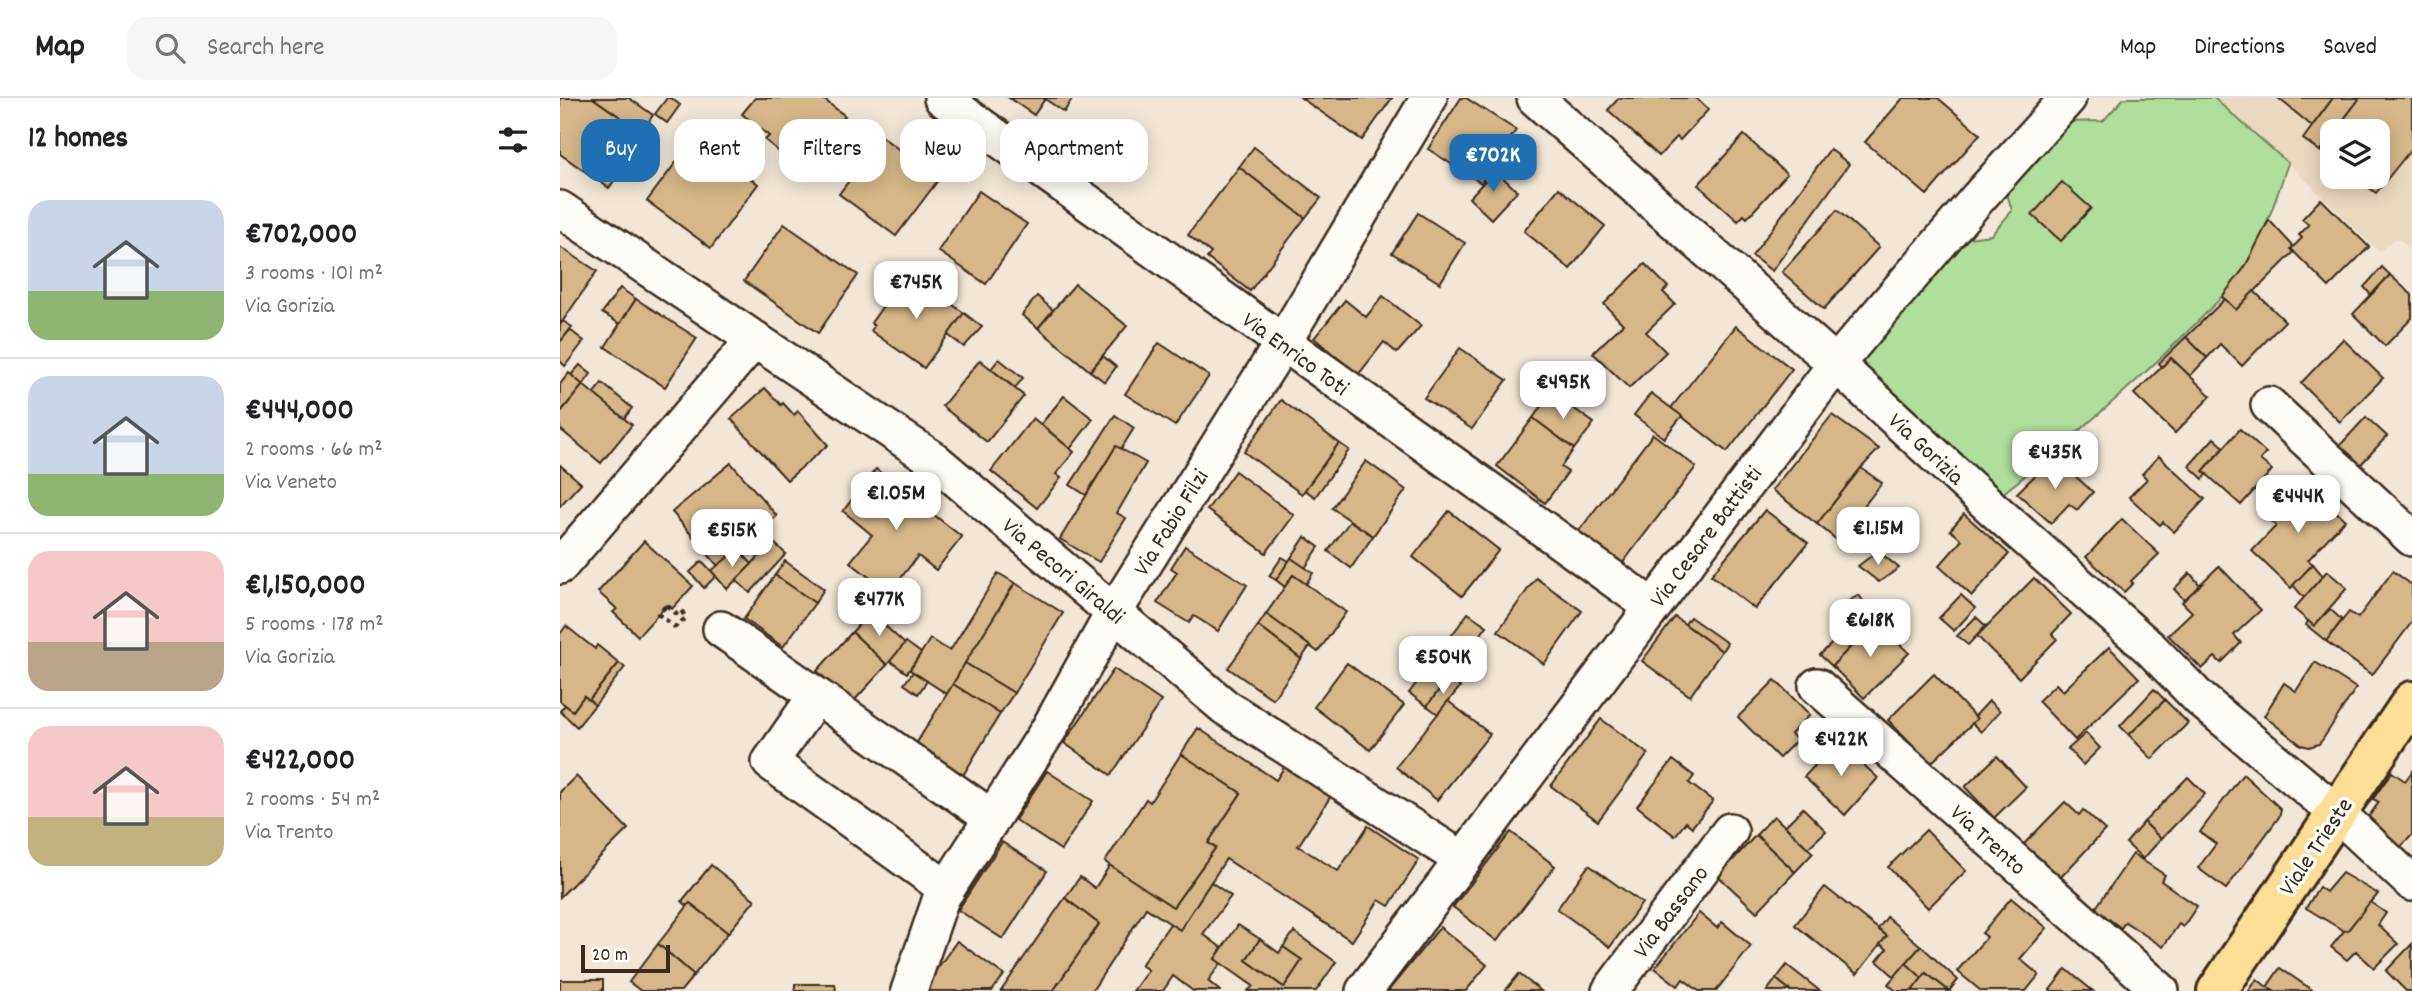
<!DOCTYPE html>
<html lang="en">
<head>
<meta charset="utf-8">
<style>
	body { margin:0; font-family:Dekko,sans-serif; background:#f6f6f6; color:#202124; height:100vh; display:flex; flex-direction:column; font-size:26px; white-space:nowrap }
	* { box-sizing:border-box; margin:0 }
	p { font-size:23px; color:#757577 }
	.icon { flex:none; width:38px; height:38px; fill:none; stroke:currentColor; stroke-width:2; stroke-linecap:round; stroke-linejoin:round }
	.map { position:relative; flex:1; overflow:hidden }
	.panel { display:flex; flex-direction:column; background:#fff; width:560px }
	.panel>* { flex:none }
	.hud { position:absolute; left:21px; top:21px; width:665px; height:63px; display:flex; gap:14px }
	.tools { position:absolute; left:1760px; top:21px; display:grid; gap:14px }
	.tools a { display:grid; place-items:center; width:70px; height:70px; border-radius:14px; background:#fff; box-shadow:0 4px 18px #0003; font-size:35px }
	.scale { position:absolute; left:21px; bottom:18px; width:89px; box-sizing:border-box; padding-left:7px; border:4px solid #3b2a1e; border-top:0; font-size:19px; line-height:24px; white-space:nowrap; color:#3b2a1e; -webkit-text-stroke:5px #fdfcf7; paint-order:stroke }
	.price { position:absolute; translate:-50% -60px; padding:0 16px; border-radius:14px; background:#fff; color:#222; font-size:23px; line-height:46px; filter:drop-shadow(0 2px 4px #0008) }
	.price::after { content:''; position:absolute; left:50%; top:42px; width:21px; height:16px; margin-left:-10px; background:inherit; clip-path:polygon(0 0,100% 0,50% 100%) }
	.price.selected { background:#1f6fb2; color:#fff }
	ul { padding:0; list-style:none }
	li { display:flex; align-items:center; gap:21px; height:175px; padding:0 28px }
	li+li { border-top:2px solid #e0e0e0 }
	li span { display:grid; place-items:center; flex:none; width:196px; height:140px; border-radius:21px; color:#555 }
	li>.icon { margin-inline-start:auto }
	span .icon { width:84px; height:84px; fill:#fffc; stroke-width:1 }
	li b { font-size:30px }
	h2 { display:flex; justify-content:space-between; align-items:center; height:84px; padding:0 28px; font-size:30px }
	.chip { padding:0 24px; border-radius:21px; background:#fff; box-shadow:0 4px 18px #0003; font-size:24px; line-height:63px }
	.chip.selected { background:#1f6fb2; color:#fff }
	header { display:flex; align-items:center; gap:42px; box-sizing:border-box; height:98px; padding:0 35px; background:#fff; border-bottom:2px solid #e0e0e0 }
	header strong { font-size:33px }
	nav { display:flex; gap:38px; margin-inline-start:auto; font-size:24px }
	.search { width:490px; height:63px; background:#f6f6f6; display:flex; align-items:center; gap:18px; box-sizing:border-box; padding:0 24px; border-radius:21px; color:#757577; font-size:26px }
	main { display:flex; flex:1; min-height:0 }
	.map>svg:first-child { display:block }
</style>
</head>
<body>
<header>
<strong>Map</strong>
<div class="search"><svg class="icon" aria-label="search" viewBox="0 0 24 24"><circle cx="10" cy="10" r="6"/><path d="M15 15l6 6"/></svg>Search here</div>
<nav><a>Map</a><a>Directions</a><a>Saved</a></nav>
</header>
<main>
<section class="panel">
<h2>12 homes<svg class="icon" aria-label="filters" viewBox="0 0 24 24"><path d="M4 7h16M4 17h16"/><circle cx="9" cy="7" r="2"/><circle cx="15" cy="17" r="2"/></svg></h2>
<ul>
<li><span style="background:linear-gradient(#c9d6e8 65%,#8fb573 0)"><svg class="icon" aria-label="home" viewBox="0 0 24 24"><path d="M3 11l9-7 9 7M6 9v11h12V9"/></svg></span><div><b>€702,000</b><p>3 rooms · 101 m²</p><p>Via Gorizia</p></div></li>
<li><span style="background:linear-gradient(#c9d6e8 70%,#8fb573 0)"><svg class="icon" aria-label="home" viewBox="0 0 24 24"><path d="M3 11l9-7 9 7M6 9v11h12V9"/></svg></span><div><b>€444,000</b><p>2 rooms · 66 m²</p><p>Via Veneto</p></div></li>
<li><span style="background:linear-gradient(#f6c9c9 65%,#b9a48a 0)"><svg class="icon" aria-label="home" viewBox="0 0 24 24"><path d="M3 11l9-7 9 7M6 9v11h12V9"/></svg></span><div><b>€1,150,000</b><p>5 rooms · 178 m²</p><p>Via Gorizia</p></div></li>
<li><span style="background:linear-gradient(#f6c9c9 65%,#c2b280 0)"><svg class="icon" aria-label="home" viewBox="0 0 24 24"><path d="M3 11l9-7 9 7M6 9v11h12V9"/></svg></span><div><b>€422,000</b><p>2 rooms · 54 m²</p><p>Via Trento</p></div></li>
</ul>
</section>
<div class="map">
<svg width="1852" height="893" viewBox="0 0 1852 893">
	<rect width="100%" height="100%" fill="#f2e7d6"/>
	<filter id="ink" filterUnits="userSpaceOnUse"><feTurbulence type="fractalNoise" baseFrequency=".0143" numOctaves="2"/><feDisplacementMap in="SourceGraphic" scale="14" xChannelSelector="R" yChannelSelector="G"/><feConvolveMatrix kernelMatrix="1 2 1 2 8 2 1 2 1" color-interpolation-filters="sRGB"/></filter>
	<g filter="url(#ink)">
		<path fill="#ead9bf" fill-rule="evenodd" d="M1654,0H1852V153L1840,142L1834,141L1819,154L1728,65ZM1773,33H1818V79H1773Z"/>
		<path fill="#afde9d" stroke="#75845e" stroke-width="2" d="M1564,0H1654L1728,65C1716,101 1705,136 1685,168C1668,196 1644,217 1621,240C1565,296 1503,347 1441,397L1315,280L1301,262L1400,141L1431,137L1452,113L1446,92L1506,24L1543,23Z"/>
		<g fill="#d7b78a" stroke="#3b2a1e" stroke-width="2">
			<polygon points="0,0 33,0 86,37 49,90 0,56"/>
			<polygon points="33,0 69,0 93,17 82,34"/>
			<polygon points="107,0 111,0 120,7 107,25 95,16"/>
			<polygon points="195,0 262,0 285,18 241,72 205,42 209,38 182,16"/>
			<polygon points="449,0 513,0 504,14 485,1 474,17"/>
			<polygon points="741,0 832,0 802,42"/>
			<polygon points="901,0 906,0 956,32 921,85 868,51"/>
			<polygon points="1059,0 1136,0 1148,12 1120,42 1117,39 1099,58 1048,12"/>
			<polygon points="1343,0 1378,0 1420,36 1367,97 1305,44"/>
			<polygon points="1718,0 1773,0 1752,28"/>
			<polygon points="1773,0 1800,0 1775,33 1773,33 1760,53 1743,41"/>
			<polygon points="1800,0 1852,0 1852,50 1816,95 1794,79 1818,79 1818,33 1775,33"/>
			<polygon points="1773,36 1773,63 1760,53"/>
			<polygon points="1184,37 1227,76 1187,120 1184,117 1178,123 1138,87"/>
			<polygon points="135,39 198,86 151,150 87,103"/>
			<polygon points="322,39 379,81 336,138 279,96"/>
			<polygon points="694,49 761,100 745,120 679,69"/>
			<polygon points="1270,51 1289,66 1212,173 1192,158"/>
			<polygon points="679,69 745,120 690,193 647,160 651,155 628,137"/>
			<polygon points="935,72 957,93 931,121 909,100"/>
			<polygon points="1502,84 1531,110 1501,143 1472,117"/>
			<polygon points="999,90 1045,128 1010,171 964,133"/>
			<polygon points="419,93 467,126 426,186 378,153"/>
			<polygon points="1761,101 1809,149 1769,189 1731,151 1742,140 1739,137 1749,127 1742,121"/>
			<polygon points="1277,112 1319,149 1264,211 1222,174"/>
			<polygon points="858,115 905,145 880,185 832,155"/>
			<polygon points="1709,122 1733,148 1731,151 1734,154 1676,212 1662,199 1685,169"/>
			<polygon points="224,126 298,177 258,235 184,183"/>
			<polygon points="0,149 37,173 0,227"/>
			<polygon points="1085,166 1108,189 1103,194 1115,206 1086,234 1106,254 1069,290 1033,255 1063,226 1044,206"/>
			<polygon points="1822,169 1830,177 1811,197 1804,189"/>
			<polygon points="1830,177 1852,197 1852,220 1825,248 1793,216"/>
			<polygon points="342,181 353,188 358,182 404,215 364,270 311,233 314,228 311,225"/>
			<polygon points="515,186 567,228 530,273 478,230"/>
			<polygon points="60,190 76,201 60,226 42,215"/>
			<polygon points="1694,193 1725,223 1682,268 1660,246 1647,260 1626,239 1665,201 1676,212"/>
			<polygon points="477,198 493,212 478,230 462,217"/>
			<polygon points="823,198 861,228 837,255 824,244 798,277 754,240 785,202 806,219"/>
			<polygon points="76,201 137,240 105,289 45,249"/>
			<polygon points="404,215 422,229 404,249 388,237"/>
			<polygon points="3,223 12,229 0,244 0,227"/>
			<polygon points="1176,228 1232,271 1167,354 1111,310"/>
			<polygon points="10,232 24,243 5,268 0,263 0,244"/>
			<polygon points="1626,239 1647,260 1630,278 1611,260 1602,269 1599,265"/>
			<polygon points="1783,241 1823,280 1780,324 1741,285"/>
			<polygon points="599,245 649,278 615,328 565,296"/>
			<polygon points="900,250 947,282 912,331 864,300"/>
			<polygon points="543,258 556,269 545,284 530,273"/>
			<polygon points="1611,260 1651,298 1615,335 1574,296"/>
			<polygon points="439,261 463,280 455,290 431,271"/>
			<polygon points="420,262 464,298 427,344 382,308"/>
			<polygon points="20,267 31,276 23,287 11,277"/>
			<polygon points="9,275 23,287 0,315 0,286"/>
			<polygon points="42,285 72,310 64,321 33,296"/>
			<polygon points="23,287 72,327 41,365 0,331 0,315"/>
			<polygon points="205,290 221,307 223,305 234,317 238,313 268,347 227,382 171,321"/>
			<polygon points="991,294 1034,325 1014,351 973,320"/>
			<polygon points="1091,295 1122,318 1104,340 1074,317"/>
			<polygon points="504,298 533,321 510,351 481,326"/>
			<polygon points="721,302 779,345 742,396 684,354"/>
			<polygon points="555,317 574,330 561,351 556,348 526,397 510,387"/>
			<polygon points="1272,317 1319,351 1301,370 1257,426 1212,392"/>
			<polygon points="1806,319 1827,338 1793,375 1772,356"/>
			<polygon points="473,320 514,354 496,376 501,380 477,410 431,373"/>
			<polygon points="973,320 1014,351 1001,369 1008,374 985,405 937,368"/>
			<polygon points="1680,331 1706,355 1700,362 1712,372 1681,407 1643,373"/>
			<polygon points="1093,336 1136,369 1058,471 1015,438"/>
			<polygon points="1654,340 1664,349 1643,373 1647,376 1643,381 1629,368"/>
			<polygon points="779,345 789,352 755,399 745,392"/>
			<polygon points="556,348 586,365 557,415 566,420 539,464 500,441"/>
			<polygon points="1599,358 1645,401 1614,434 1603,424 1600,427 1569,399 1587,381 1582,376"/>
			<polygon points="1494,359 1533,394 1517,412 1509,406 1491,425 1457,395"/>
			<polygon points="806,363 846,392 813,438 772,410"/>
			<polygon points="171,365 217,418 158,468 112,414"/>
			<polygon points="0,367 21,385 0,408"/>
			<polygon points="1301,370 1322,385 1277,442 1257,426"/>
			<polygon points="316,371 402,439 376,472 358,458 329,495 290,464 312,437 283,413"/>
			<polygon points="675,373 734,417 706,455 647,412"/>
			<polygon points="1746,385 1785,422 1748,462 1753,466 1731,490 1692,453 1716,428 1711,423"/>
			<polygon points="1205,412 1248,445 1195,511 1151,477"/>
			<polygon points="889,413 939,452 902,498 853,459"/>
			<polygon points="1404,416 1449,456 1412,498 1379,468 1402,442 1390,432"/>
			<polygon points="1562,421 1599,456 1571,483 1573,485 1564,494 1526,459"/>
			<polygon points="790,423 813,438 791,470 768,453"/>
			<polygon points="745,439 759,449 745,470 731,460"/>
			<polygon points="84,443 133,488 112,511 107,507 78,538 53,514 57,511 38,494"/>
			<polygon points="213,444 226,456 190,495 176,482"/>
			<polygon points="625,448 687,487 658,533 634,518 629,525 597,505 617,474 611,470"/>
			<polygon points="178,451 192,466 167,491 151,473"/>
			<polygon points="1318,453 1339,470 1319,484 1298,468"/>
			<polygon points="722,459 729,463 716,482 709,478"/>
			<polygon points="731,460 753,475 746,486 733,477 725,489 716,482"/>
			<polygon points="142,463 156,478 144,490 130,474"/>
			<polygon points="225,463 264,491 255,505 215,477"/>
			<polygon points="1753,466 1763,478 1744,500 1733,487"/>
			<polygon points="1659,468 1701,512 1674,537 1681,545 1661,565 1655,559 1642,571 1608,537 1632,514 1622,504"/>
			<polygon points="1767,473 1787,490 1754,528 1734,511"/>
			<polygon points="1833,473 1852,487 1852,524 1812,577 1766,543 1789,514 1798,520"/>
			<polygon points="438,475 455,485 387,596 350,572 370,541 390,553"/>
			<polygon points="1630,475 1640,487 1624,502 1614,491"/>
			<polygon points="215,477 255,505 223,549 184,521"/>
			<polygon points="733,477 786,514 758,554 706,516"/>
			<polygon points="976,480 1022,513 984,566 938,533"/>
			<polygon points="1474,480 1511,516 1492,536 1497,541 1459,580 1417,538"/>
			<polygon points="455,485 503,515 454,595 405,565"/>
			<polygon points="1299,497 1308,510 1288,529 1275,511"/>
			<polygon points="1401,497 1415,510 1394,533 1379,520"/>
			<polygon points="1770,511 1782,522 1766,543 1746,527 1748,523 1754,528"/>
			<polygon points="1306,512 1316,523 1272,568 1260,557"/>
			<polygon points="310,514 345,546 327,567 292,534"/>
			<polygon points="908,515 927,528 885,584 867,571"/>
			<polygon points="706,516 750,548 741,561 698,528"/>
			<polygon points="1115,519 1162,553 1130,598 1082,563"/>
			<polygon points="1130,519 1167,545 1162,553 1125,526"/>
			<polygon points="1416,519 1426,528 1408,547 1397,538"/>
			<polygon points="1316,523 1349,555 1304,600 1272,568"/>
			<polygon points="6,528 35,551 37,547 59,565 29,602 24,598 13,613 0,603 0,536"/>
			<polygon points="698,528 741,561 713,601 668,570"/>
			<polygon points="292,534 327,567 292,605 257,573"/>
			<polygon points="346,544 361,555 347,575 330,563"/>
			<polygon points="1549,549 1579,580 1515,642 1478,603 1496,586 1503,593"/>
			<polygon points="1755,564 1796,590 1763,641 1759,646 1749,649 1741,647 1704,618 1724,585 1736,593"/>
			<polygon points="59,565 65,569 35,607 29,602"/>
			<polygon points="405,565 454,595 440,616 393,586"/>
			<polygon points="787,565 844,607 810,652 754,609"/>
			<polygon points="554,571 601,603 551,677 504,645"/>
			<polygon points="867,571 885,584 867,608 849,595"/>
			<polygon points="353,574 367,583 358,596 344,586"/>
			<polygon points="1374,576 1417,621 1370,666 1328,622"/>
			<polygon points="888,581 900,589 878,616 867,608"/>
			<polygon points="1215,582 1250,617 1231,636 1237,642 1219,660 1178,619"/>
			<polygon points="393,586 440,616 396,689 348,659"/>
			<polygon points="1594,591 1605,602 1569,637 1560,628"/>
			<polygon points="24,598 35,607 17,629 0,613 5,607 13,613"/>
			<polygon points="1605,602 1628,625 1592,661 1569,637"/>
			<polygon points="888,603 930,636 877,702 836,669"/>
			<polygon points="1429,603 1440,613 1421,634 1412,625 1417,621 1415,618"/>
			<polygon points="1041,621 1088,656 1038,723 991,688"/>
			<polygon points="638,630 716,682 725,668 771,698 738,748 778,773 808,728 859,762 829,808 819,802 792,843 666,761 620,832 586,810 532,893 493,893 539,826 505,800 520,779 535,790 550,767 613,809 656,749 648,745 681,695 621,656"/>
			<polygon points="1526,635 1540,650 1523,667 1508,651"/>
			<polygon points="1278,643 1318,680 1285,717 1244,679"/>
			<polygon points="621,656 681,695 648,745 656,749 613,809 545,764 586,701 590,704"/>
			<polygon points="1437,658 1466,689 1434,720 1405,689"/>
			<polygon points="1113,662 1134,678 1129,685 1153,703 1132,729 1126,724 1115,738 1077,708"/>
			<polygon points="487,673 533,703 501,752 455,722"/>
			<polygon points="1832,674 1845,683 1852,674 1852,737 1840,750 1804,725 1819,704 1813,701"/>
			<polygon points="1683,676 1721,711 1719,719 1666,791 1638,770 1656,746 1640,734"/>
			<polygon points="16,678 68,731 0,799 0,694"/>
			<polygon points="1628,679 1645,696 1601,741 1584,724"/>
			<polygon points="1505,704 1519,717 1523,712 1545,732 1499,781 1463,747"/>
			<polygon points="1243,710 1266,733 1248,750 1225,728"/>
			<polygon points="1214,718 1253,755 1235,774 1196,737"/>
			<polygon points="1584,724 1601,741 1583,761 1566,745"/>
			<polygon points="1366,732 1406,773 1368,810 1328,769"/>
			<polygon points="951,734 995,768 937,843 893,809"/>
			<polygon points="1196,737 1235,774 1197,814 1158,778"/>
			<polygon points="442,744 487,773 443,841 398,812"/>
			<polygon points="1573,756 1605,777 1601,783 1637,808 1623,829 1619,826 1603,849 1565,824 1561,830 1535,811"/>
			<polygon points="151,767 195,802 168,835 130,805 127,808 122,803"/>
			<polygon points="1029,767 1082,805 1050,849 997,811"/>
			<polygon points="1782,775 1818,796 1788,832 1784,833 1746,810 1759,789 1766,794"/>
			<polygon points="651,784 671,798 643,836 662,850 655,861 661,865 648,883 660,893 633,893 613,878 603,893 573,893 588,872 581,867 610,826 620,832"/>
			<polygon points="1265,789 1327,838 1297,876 1235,827"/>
			<polygon points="505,800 539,826 493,893 441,893"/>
			<polygon points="1451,800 1487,830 1460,861 1479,877 1466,893 1421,893 1397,873 1427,839 1422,835"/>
			<polygon points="1810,804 1826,815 1818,827 1838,846 1814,870 1796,853 1787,862 1771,849 1784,833 1788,832"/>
			<polygon points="130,805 168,835 134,877 98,846"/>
			<polygon points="1139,815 1157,830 1162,824 1191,848 1156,893 1139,893 1123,881 1118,888 1095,870"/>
			<polygon points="1327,819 1361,848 1335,879 1317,863 1327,851 1320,846 1327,838 1318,831"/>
			<polygon points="678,827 700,841 686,862 724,889 742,862 723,849 734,834 776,864 756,893 688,893 693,888 655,861"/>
			<polygon points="880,829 927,867 906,893 828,893"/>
			<polygon points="700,841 719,855 723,849 742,862 724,889 686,862"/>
			<polygon points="397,843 444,877 432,893 361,893"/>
			<polygon points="98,846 134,877 121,893 81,893 69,884"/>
			<polygon points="1852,846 1852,893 1846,893 1826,873"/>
			<polygon points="1361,848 1398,882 1389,893 1366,875 1362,880 1346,865"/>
			<polygon points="1346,865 1362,880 1352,893 1336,893 1328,886"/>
			<polygon points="1227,867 1260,893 1231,893 1216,881"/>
			<polygon points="1720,870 1752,892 1751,893 1714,893 1707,889"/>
			<polygon points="1506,871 1533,893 1492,893 1490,892"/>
			<polygon points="1366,875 1389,893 1352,893"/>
			<polygon points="959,876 981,893 945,893"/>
			<polygon points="1216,881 1231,893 1207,893"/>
			<polygon points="1697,881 1707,889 1714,893 1689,893"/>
			<rect x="0" y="882" width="43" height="11"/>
			<polygon points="235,886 275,886 276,893 235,893"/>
		</g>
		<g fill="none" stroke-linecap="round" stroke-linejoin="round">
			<defs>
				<g id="minor">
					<polyline points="382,0 1091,508"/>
					<polyline points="975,0 1276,266 1432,410 1591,551 1640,601 1776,714 1852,785"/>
					<polyline points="0,111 373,361 665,609 903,762"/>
					<polyline points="1709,307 1852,440"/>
					<polyline points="0,468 195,241"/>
					<polyline points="161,531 432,720"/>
					<polyline points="1257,588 1601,893"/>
					<polyline points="256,598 210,664 387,791"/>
					<polyline points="349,893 381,800 489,631 554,514 722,246 869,0"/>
					<polyline points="804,893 1276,266 1418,100 1508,0"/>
					<polyline points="1050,893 1170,733"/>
				</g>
				<polyline id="major" points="1657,893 1852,603"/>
			</defs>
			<use href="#minor" stroke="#3b2a1e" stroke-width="40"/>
			<use href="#major" stroke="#3b2a1e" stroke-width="44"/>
			<polygon stroke="#3b2a1e" stroke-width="4.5" stroke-dasharray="5 5" stroke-linecap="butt" points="107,507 116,516 121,512 126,520 115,529 98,516"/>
			<use href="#minor" stroke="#fdfcf7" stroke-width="35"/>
			<use href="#major" stroke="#fdde96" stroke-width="38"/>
		</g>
	</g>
	<g text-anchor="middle" stroke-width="7" stroke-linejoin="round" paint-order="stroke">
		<g font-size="24" fill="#3b2a1e" stroke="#fdfcf7">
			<text transform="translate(736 255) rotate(36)" y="8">Via Enrico Toti</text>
			<text transform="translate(1367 350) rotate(43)" y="8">Via Gorizia</text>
			<text transform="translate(610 424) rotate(-58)" y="8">Via Fabio Filzi</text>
			<text transform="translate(1145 438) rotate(-53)" y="8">Via Cesare Battisti</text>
			<text transform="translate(504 472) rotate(40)" y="8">Via Pecori Giraldi</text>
			<text transform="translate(1429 741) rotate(42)" y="8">Via Trento</text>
			<text transform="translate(1755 748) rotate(-56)" y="8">Viale Trieste</text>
			<text transform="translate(1110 813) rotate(-53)" y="8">Via Bassano</text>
		</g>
	</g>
</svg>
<div class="tools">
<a><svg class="icon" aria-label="layers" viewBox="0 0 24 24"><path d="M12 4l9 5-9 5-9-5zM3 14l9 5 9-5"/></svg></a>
</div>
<div class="scale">20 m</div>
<b class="price selected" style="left:933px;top:96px">€702K</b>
<b class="price" style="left:356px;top:223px">€745K</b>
<b class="price" style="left:1003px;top:323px">€495K</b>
<b class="price" style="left:1495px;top:393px">€435K</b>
<b class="price" style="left:336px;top:434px">€1.05M</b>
<b class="price" style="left:1738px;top:437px">€444K</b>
<b class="price" style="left:1318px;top:469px">€1.15M</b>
<b class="price" style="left:172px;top:471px">€515K</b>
<b class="price" style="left:319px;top:540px">€477K</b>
<b class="price" style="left:1310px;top:561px">€618K</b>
<b class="price" style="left:883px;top:598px">€504K</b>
<b class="price" style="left:1281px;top:680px">€422K</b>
<div class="hud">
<a class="chip selected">Buy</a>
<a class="chip">Rent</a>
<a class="chip">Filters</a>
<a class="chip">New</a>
<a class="chip">Apartment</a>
</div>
</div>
</main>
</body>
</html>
